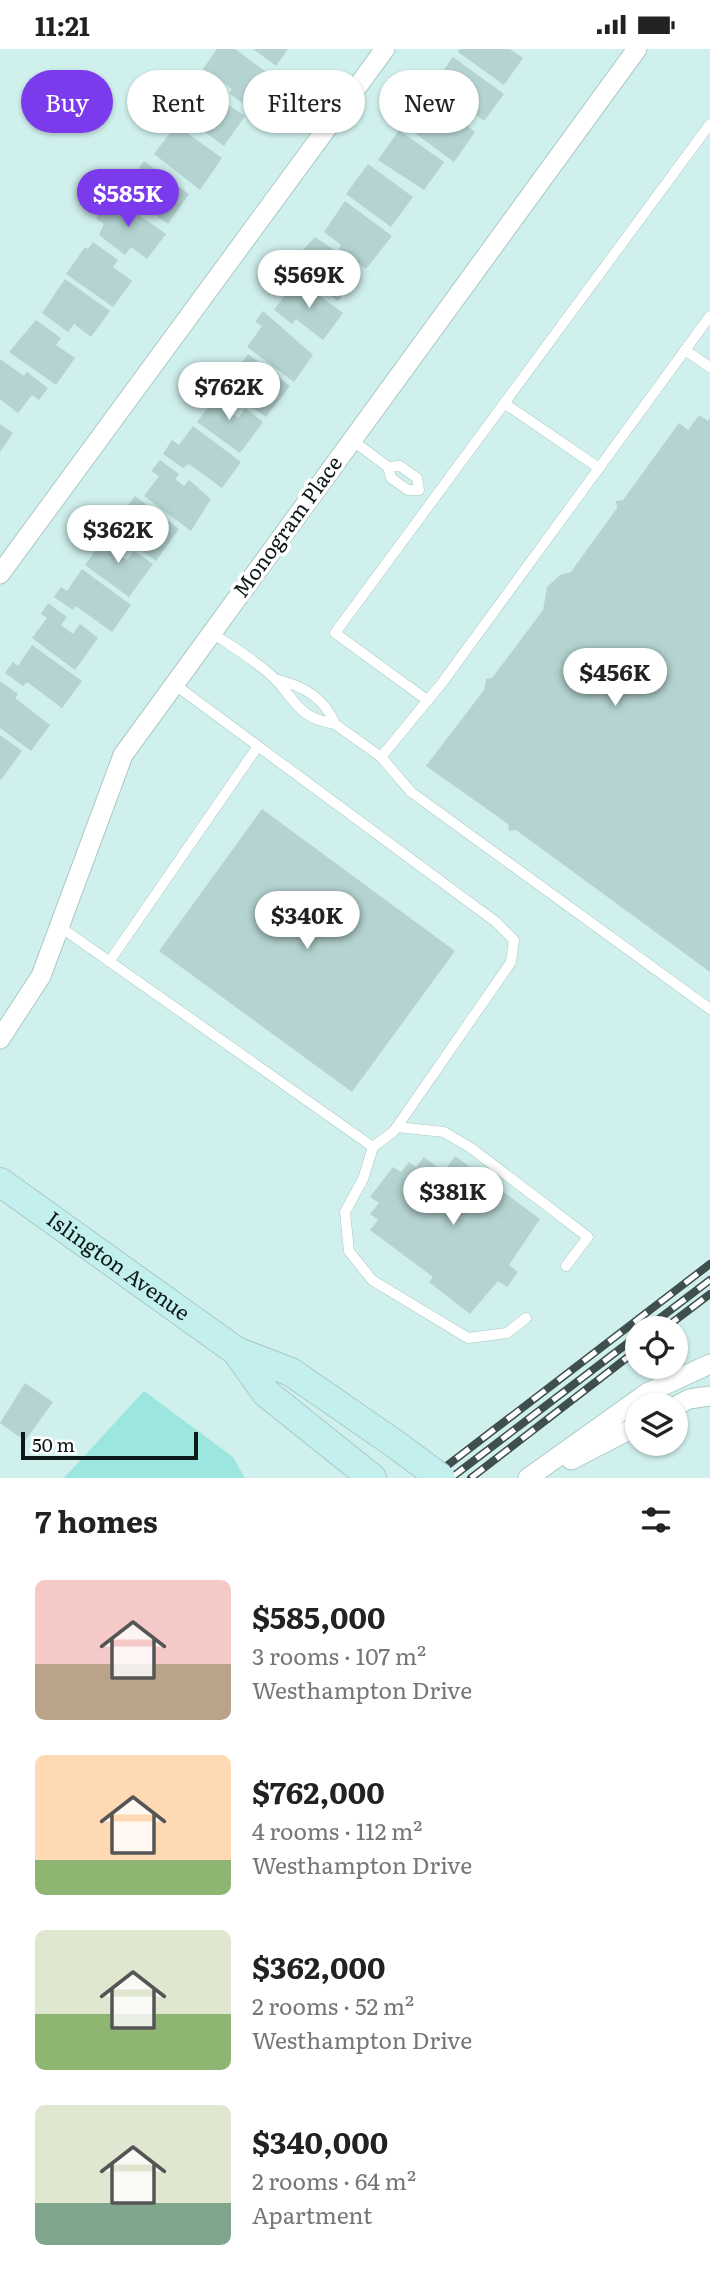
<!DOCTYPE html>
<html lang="en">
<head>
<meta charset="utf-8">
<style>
	body { margin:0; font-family:Literata,serif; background:#f2f2f2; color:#222; height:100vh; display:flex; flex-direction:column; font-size:26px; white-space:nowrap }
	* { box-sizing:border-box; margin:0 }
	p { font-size:23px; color:#767676 }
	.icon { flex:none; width:38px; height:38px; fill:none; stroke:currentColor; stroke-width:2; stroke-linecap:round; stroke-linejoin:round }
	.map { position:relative; height:1429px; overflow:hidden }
	.panel { display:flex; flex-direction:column; background:#fff; flex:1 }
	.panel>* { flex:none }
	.hud { position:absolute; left:21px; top:21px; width:668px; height:63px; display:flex; gap:14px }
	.buttons { position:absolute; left:625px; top:1267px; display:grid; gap:14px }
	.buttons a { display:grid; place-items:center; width:63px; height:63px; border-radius:50%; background:#fff; box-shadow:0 2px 5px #0004; font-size:35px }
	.scale { position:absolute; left:21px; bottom:18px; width:177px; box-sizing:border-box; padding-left:7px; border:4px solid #0d1918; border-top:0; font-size:19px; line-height:24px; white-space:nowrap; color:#0d1918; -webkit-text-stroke:5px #fff; paint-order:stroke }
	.price { position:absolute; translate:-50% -60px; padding:0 16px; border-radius:24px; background:#fff; color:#222; font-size:23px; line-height:46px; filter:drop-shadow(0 2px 4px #0008) }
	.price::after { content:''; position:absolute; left:50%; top:42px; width:21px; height:16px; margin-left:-10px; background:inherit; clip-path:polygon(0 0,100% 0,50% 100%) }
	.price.current { background:#7c3aed; color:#fff }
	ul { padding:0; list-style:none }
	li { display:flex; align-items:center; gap:21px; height:175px; padding:0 35px }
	li span { display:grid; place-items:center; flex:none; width:196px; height:140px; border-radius:10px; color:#555 }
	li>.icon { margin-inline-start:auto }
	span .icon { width:84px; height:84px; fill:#fffc; stroke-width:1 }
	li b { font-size:30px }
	h2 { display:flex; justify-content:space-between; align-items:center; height:84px; padding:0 35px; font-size:30px }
	.pill { padding:0 24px; border-radius:32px; background:#fff; box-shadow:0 2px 5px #0004; font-size:24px; line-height:63px }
	.pill.current { background:#7c3aed; color:#fff }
	.status { display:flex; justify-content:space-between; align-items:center; height:49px; padding:0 35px; background:#fff; direction:ltr }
	.status svg { height:19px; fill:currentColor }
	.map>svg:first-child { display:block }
</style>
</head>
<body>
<div class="status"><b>11:21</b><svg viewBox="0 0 49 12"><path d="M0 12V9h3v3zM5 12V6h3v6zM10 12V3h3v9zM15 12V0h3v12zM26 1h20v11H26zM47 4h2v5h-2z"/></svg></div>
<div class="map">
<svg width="710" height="1429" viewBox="0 0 710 1429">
	<rect width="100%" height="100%" fill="#d0f0ed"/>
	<polygon fill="#9ce6e0" points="144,1342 233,1408 245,1429 64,1429"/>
	<g fill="#b5d4d1">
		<polygon points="217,0 235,0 269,25 246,57 229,44 232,40 203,20"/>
		<polygon points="253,0 288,0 276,17"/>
		<polygon points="460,0 510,0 523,9 504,36 458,3"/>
		<polygon points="453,8 504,45 484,72 434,35"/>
		<polygon points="199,36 245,67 224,97 179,64"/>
		<polygon points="431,48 475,83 454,113 408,79"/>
		<polygon points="176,76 222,109 200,141 154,105"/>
		<polygon points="399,81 444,113 424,141 378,111"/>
		<polygon points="144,112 189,145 168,175 122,142"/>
		<polygon points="368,115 413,148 391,178 346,145"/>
		<polygon points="112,147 166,185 147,210 131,198 125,206 99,186 104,175 96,169"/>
		<polygon points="345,152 392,187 366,220 339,200 341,196 324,183"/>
		<polygon points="315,188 333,200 329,205 358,225 338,252 293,219 300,209 297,207"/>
		<polygon points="93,193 118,211 113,218 132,232 113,258 66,225 85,198 88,200"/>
		<polygon points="65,230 110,262 91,288 74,275 68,283 42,264"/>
		<polygon points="297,230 343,264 323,291 296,270 292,275 274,261"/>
		<polygon points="263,262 313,306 294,333 247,298 262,277 255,273"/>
		<polygon points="36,271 61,289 56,296 75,309 56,336 9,303"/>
		<polygon points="248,305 290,337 266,368 248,355 254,346 244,338 238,345 219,331 226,321 233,326"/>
		<polygon points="0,310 24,327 27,323 48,339 39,351 32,346 18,364 0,350"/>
		<polygon points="212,339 232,354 227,361 238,369 245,359 263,373 240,404 197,373 212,353 205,348"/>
		<polygon points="699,366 708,372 710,369 710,923 516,781 509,782 508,775 426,717 484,641 486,630 492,629 543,561 547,538 560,526 571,523 617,459 616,452 623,451 679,374 688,381"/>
		<polygon points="0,375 13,384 0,403"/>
		<polygon points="193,377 241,413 222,439 189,415 183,419 163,405 172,391 179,396"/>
		<polygon points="160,411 179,425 175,430 184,437 189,431 211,450 191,482 144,447 159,427 151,422"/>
		<polygon points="135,447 179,480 156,512 137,498 143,489 132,481 127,488 108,474 115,464 120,468"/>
		<polygon points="102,481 121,496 116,504 123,509 127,511 134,502 153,515 129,548 85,516 100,495 94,491"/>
		<polygon points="82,520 131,556 112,583 76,557 73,561 54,548 61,538 67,542"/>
		<polygon points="48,554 67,568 61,576 73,585 80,575 98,589 75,621 32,589 47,569 41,565"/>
		<polygon points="32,596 82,632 62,659 27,633 23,637 5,624 13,613 18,617"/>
		<polygon points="0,632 18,645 15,649 50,676 31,702 0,679"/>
		<polygon points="0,686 22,702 0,732"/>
		<polygon points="262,760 455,902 352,1043 159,902"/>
		<polygon points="455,1107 540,1170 509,1216 518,1223 507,1238 498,1232 470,1265 429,1233 433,1228 370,1181 378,1171 370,1165 379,1154 370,1148 393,1118 401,1123 409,1113 416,1118 424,1108 444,1123"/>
		<polygon points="25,1334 53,1353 25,1392 0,1374"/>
	</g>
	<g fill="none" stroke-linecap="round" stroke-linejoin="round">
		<defs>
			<g id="lane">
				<polyline points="685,301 710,318"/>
				<polyline points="504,354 599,419"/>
				<polyline points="352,391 388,418 391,429 408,441 419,441 417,429 400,417 388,418"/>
				<path d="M211,583C232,598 257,612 275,630C298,654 297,668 335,675C324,648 303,637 275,630"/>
				<polyline points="427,651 335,584 710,75"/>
				<polyline points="335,675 381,708 411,743 710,960"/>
				<polyline points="381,708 442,634 710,267"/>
				<polyline points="59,877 373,1098 394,1082 511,913 514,891 496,873 174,635"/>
				<polyline points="109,913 258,697"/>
				<polyline points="397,1078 444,1083 471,1099 588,1188 566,1217"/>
				<polyline points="373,1098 363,1130 345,1163 349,1202 372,1231 468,1289 507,1284 526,1269"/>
			</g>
			<g id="street">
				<polyline points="0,525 385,0"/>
				<polyline points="0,990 41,927 123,706 637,0"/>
				<polyline points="676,1357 689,1350 710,1347"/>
				<polyline points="571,1411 637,1377"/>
				<polyline points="528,1429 647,1344 710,1315"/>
			</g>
			<g id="secondary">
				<path id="s1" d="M0,1133L236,1302L291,1323L395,1395"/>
				<polyline points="236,1302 266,1344 372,1429"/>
			</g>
		</defs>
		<use href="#lane" stroke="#aac9c6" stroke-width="11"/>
		<use href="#street" stroke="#aac9c6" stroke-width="21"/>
		<use href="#secondary" stroke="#aac9c6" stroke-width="30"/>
		<use href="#lane" stroke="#fff" stroke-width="10"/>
		<use href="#street" stroke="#fff" stroke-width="19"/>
		<use href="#secondary" stroke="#c3f0ee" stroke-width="28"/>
		<defs>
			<g id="rail">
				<polyline points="647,1279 710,1231"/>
				<polyline points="665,1279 710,1245"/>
				<polyline points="431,1429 710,1215"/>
				<polyline points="451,1429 637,1287"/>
				<polyline points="471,1429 637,1301"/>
			</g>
		</defs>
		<use href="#rail" stroke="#3e4f4e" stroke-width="8"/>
		<use href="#rail" stroke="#fff" stroke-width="5" stroke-dasharray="16" stroke-linecap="butt"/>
		<defs>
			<polyline id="secondary-bridge" points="395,1395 441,1429"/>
		</defs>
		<use href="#secondary-bridge" stroke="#aac9c6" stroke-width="30" stroke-linecap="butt"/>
		<use href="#secondary-bridge" stroke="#c3f0ee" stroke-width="28"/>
	</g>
	<g text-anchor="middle" stroke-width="7" stroke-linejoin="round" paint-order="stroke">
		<g font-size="21" fill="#0d1918" stroke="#fff">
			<text transform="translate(288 478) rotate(-54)" y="7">Monogram Place</text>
			<text dy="7" stroke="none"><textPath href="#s1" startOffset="145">Islington Avenue</textPath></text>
		</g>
	</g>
</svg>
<div class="buttons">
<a><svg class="icon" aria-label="locate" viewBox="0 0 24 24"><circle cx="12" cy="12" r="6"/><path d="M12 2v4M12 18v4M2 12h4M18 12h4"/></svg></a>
<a><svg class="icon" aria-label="layers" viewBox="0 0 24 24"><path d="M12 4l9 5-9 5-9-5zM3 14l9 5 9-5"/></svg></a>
</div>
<div class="scale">50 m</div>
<b class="price current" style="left:128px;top:180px">$585K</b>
<b class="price" style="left:309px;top:261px">$569K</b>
<b class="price" style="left:229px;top:373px">$762K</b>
<b class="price" style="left:118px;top:516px">$362K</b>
<b class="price" style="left:615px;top:659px">$456K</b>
<b class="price" style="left:307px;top:902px">$340K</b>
<b class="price" style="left:453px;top:1178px">$381K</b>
<div class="hud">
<a class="pill current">Buy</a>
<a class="pill">Rent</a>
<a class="pill">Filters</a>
<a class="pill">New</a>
</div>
</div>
<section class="panel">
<h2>7 homes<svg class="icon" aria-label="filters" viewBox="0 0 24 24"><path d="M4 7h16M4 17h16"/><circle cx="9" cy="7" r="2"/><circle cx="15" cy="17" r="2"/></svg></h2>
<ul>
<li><span style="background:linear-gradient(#f6c9c9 60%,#b9a48a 0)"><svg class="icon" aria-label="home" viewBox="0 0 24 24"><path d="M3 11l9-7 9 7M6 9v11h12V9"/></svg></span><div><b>$585,000</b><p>3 rooms · 107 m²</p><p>Westhampton Drive</p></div></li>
<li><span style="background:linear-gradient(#ffd9b3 75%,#8fb573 0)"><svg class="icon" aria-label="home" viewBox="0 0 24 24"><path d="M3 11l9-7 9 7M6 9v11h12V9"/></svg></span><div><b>$762,000</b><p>4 rooms · 112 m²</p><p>Westhampton Drive</p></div></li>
<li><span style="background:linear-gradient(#dfe7d0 60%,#8fb573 0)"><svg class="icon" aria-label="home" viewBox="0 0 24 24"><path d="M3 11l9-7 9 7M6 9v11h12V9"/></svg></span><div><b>$362,000</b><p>2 rooms · 52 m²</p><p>Westhampton Drive</p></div></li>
<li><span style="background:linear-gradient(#dfe7d0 70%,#7fa58c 0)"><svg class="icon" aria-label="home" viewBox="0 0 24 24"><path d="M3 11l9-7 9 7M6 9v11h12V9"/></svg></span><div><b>$340,000</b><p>2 rooms · 64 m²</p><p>Apartment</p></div></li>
</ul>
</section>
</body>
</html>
